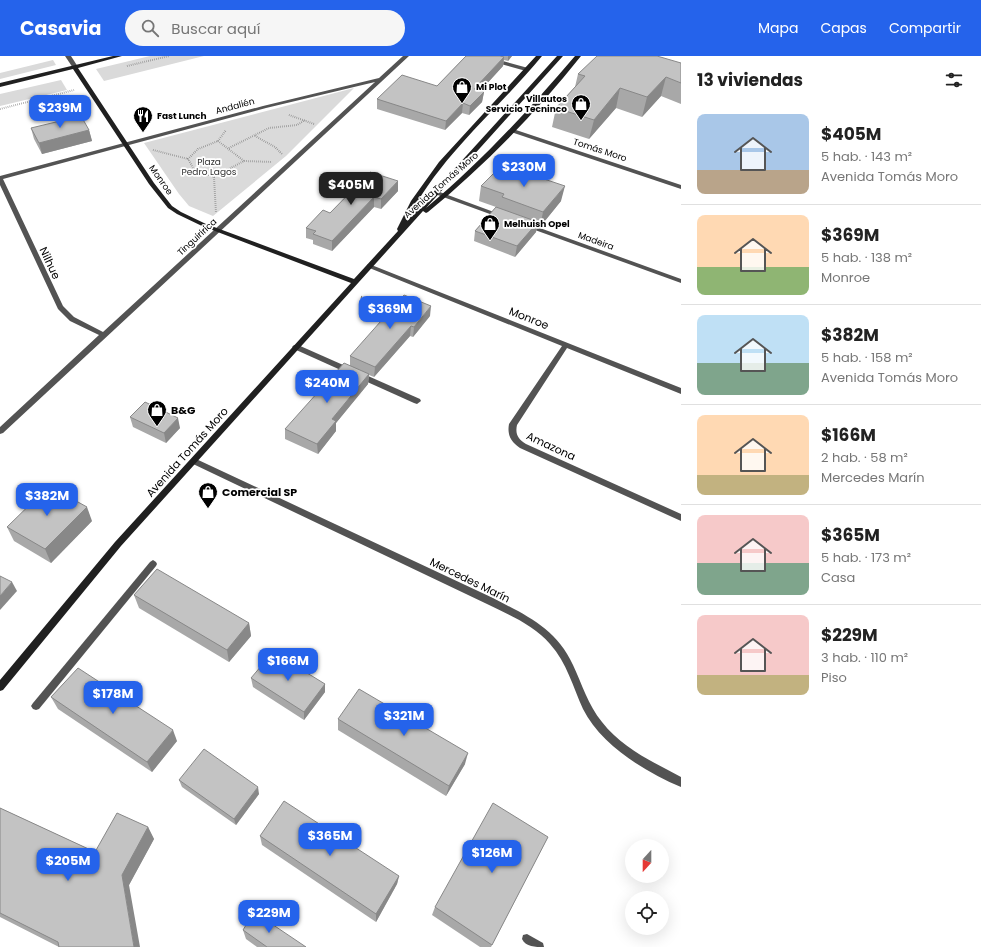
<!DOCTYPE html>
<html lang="es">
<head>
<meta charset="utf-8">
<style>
	body { margin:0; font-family:Poppins,sans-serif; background:#f6f6f6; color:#222; height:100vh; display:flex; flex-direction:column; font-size:15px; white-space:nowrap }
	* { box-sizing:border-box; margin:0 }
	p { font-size:13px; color:#767676 }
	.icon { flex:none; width:22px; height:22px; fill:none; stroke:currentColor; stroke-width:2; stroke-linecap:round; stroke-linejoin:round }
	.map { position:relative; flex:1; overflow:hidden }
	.sheet { display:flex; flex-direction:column; background:#fff; width:300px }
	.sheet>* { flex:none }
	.needle { width:26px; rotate:201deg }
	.buttons { position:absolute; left:625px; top:783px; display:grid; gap:8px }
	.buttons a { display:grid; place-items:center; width:44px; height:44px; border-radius:50%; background:#fff; box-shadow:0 4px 16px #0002; font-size:20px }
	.price { position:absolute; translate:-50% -34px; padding:0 9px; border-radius:8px; background:#2563eb; color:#fff; font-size:13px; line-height:26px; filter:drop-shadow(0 1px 2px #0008) }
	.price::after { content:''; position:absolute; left:50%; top:24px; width:12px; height:9px; margin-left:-6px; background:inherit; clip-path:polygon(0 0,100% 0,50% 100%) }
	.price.current { background:#222; color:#fff }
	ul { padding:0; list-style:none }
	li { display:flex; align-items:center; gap:12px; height:100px; padding:0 16px }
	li+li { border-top:1px solid #e0e0e0 }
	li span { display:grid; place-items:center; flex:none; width:112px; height:80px; border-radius:8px; color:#555 }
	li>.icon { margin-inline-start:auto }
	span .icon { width:48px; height:48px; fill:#fffc; stroke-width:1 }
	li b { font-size:17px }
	h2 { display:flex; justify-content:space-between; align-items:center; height:48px; padding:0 16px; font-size:17px }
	header { display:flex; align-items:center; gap:24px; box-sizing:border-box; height:56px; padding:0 20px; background:#2563eb; color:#fff }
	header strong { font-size:19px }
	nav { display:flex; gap:22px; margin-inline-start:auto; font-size:14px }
	.search { width:280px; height:36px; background:#f6f6f6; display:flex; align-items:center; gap:10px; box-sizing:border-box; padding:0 14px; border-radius:22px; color:#767676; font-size:15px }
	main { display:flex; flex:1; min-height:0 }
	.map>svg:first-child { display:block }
</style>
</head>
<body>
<header>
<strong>Casavia</strong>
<div class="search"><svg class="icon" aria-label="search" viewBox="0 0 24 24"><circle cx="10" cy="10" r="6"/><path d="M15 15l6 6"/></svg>Buscar aquí</div>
<nav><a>Mapa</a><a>Capas</a><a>Compartir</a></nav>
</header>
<main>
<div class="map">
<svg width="681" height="891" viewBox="0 0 681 891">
	<rect width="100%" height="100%" fill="#fff"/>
	<g fill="#dadada">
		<polygon points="150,0 204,0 104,25 96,13"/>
		<polygon points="53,4 56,9 0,23 0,17"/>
		<polygon points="61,24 67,34 0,50 0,38"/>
		<polygon points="354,32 286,100 213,160 189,150 179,138 144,87"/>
	</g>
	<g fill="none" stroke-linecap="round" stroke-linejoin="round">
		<g stroke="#757575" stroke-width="2" stroke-dasharray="0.5 1.5" stroke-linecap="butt">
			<polyline points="127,10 169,0"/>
			<polyline points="0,53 74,34"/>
			<polyline points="289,59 314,68"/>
			<polyline points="255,80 275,91 282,98"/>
			<polyline points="218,85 226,74"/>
			<polygon points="218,85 244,105 214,121 194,113 188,103 198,93"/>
			<polyline points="229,92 269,72 297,69 305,64"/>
			<polyline points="153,94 188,103"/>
			<polyline points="244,105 272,106"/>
			<polyline points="214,121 216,157"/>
		</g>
		<polyline stroke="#757575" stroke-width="2.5" stroke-dasharray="1 2" stroke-linecap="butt" points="361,241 369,244"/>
		<g fill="#535353" fill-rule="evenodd">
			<polygon points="492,2 528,12 529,13 526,15 490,5 489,4"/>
			<polygon points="153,504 156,506 157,508 156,510 39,653 36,654 33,653 31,650 33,647 150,506"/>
			<path d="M527,878L543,887L544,891C535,891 526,891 522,883L523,879Z"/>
		</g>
		<g fill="#535353" fill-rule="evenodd">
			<polygon points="65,0 71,0 78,11 77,12 73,12"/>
			<path d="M403,0H409L3,377L0,378V371L99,279L70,265L58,253L0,129V120L263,50L379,22ZM375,26L103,276L74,261L63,250L3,123L266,52Z"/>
			<polygon points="513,73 681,129 681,133 511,76 510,75"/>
			<polygon points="437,135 502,159 503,160 502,161 498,161 435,138 434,137"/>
			<polygon points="526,167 681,223 681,227 524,170 524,168"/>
			<path d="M369,208L681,332V338L567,292L517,369C515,378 518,383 526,388L681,458V465L520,392C511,386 507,379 509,368L562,290L367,211V209Z"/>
			<polygon points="294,289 298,289 420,343 421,345 417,348 414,347 294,293 292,291"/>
			<path d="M194,402L493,542C527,560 556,572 573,609C582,628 588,649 602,666C622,692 653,706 681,721V731C645,716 601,689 583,653C573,631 567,607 550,588C534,569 509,559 487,548L191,407L190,405Z"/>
		</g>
		<path fill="#202020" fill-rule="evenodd" d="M113,0H122L78,12L154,127L172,150L181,156L206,168L354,223L398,175L397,173L411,145L439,106L536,0H542C497,55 439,100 407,165L557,0H563L426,152C481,106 529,54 575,0H581C536,57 484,110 428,156L426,157L423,155L121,490L3,634L0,635V624L115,486L351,227L202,170L177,158L168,152L149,128L73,13L0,31V27Z"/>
	</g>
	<g fill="#a8a8a8">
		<polygon points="466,0 512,0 508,5 504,4 503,10 480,35 484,36 482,46 469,59 462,57 445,74 377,53 377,43 437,30"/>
		<polygon points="681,7 681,48 661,40 642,61 616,52 589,83 552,71 556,52 575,31 578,18"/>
		<polygon points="31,72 89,74 92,85 42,98 34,83"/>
		<polygon points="370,116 398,135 381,153 374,151 332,195 313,188 313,184 306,182 306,172 330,157"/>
		<polygon points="481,130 561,145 540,171 537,169 536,176 515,201 474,185 475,175 496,151 479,145"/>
		<polygon points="430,260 413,281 410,280 374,321 369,319 368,328 336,367 336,375 318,398 285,383 285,373 350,310 350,300"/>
		<polygon points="130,361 180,372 166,387 133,371"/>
		<polygon points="92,465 51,507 14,485 7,471"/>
		<polygon points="134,539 249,567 251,580 229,606 139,552"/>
		<polygon points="251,622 325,628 325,636 304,664 253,631"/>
		<polygon points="51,641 177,685 152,716 58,653"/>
		<polygon points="338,663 465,708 446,740 338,674"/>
		<polygon points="179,724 259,738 236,769 182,731"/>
		<polygon points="0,752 95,796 148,771 154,783 129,829 59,891 0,861"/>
		<polygon points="260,780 399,820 397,828 376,866 262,789"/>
		<polygon points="548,781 491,891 480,891 432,859 435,851"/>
		<polygon points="243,874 306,891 257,891 246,883"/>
	</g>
	<g fill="#888">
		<polygon points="508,0 512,0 508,5"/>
		<polygon points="504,1 503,10 473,43 474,33"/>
		<polygon points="666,21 661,40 642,61 647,41"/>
		<polygon points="620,32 616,52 589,83 594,64"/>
		<polygon points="484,36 482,46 469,59 470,50"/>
		<polygon points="463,47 462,57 445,74 446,65"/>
		<polygon points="89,74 92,85 42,98 39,87"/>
		<polygon points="398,125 398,135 381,153 381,143"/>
		<polygon points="565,130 561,145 540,171 543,156"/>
		<polygon points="374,141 374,151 332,195 332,185"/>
		<polygon points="538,166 536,176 515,201 517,190"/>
		<polygon points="431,250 430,260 413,281 414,271"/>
		<polygon points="411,270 410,280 374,321 375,311"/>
		<polygon points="369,318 368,328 336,367 336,375 318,398 317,388 332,363"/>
		<polygon points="178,362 180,372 166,387 164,377"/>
		<polygon points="87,451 92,465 51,507 45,493"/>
		<polygon points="12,526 17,535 0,554 0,540"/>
		<polygon points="249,567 251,580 229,606 227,594"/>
		<polygon points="325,628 325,636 304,664 304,656"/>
		<polygon points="173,674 177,685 152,716 147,706"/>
		<polygon points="468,697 465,708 446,740 449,730"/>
		<polygon points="258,731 259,738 236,769 234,763"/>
		<polygon points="148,771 154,783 129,829 140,891 134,891 122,819"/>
		<polygon points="399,820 397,828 376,866 376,858"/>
	</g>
	<g fill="#c3c3c3" stroke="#888">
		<polygon points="466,0 500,0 504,1 474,33 484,36 470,50 463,47 446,65 377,43 402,19 437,30"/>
		<polygon points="597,0 657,0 681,7 681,27 666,21 647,41 620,32 594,64 556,52 585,20 578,18"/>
		<polygon points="81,60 89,74 39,87 31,72"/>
		<polygon points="502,109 565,130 543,156 502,141 504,138 481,130"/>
		<polygon points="370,116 398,125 381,143 374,141 332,185 313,178 316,175 306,172 323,154 330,157"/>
		<polygon points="496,151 538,166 517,190 475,175"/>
		<polygon points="404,239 431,250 414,271 411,270 375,311 350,300"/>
		<polygon points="344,307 369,318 332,363 336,365 317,388 285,373"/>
		<polygon points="145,346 178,362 164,377 130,361"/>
		<polygon points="49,430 87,451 45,493 7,471"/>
		<polygon points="157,513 249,567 227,594 134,539"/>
		<polygon points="0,520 12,526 0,540"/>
		<polygon points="273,596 325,628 304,656 251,622"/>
		<polygon points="78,612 173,674 147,706 51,641"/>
		<polygon points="359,633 468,697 449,730 338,663"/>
		<polygon points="204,693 258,731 234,763 179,724"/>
		<polygon points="284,745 399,820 376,858 260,780"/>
		<polygon points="493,747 548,781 492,889 435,851"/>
		<polygon points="0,752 95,796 117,757 148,771 122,819 134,891 59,891 58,886 0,857"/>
		<polygon points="254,856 306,891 267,891 243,874"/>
	</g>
	<defs>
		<symbol id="shop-pin" viewBox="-11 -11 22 30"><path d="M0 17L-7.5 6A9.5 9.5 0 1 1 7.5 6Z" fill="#000" stroke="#fff"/><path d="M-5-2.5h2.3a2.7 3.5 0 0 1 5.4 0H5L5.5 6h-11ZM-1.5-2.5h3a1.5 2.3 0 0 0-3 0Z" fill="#fff"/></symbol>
		<symbol id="restaurant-pin" viewBox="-11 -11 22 30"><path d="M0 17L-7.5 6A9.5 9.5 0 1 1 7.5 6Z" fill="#000" stroke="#fff"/><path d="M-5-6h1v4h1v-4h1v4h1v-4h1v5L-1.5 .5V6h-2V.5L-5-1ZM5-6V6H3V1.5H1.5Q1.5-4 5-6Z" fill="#fff"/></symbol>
	</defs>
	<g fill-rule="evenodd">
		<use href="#shop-pin" x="451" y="20" width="22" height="30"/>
		<use href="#shop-pin" x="570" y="37" width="22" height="30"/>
		<use href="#restaurant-pin" x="132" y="49" width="22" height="30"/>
		<use href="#shop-pin" x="479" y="157" width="22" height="30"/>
		<use href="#shop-pin" x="146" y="343" width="22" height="30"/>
		<use href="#shop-pin" x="197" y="425" width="22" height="30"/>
	</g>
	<g text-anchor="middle" stroke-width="3.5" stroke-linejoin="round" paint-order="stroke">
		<g font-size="9" font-weight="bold" fill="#000" stroke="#fff" text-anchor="start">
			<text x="476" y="34">Mi Plot</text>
			<text x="567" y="46" text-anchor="end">Villautos<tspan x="567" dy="10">Servicio Tecninco</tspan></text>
			<text x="157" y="63">Fast Lunch</text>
			<text x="504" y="171">Melhuish Opel</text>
		</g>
		<g font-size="9" fill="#000" stroke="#fff">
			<text transform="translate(235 50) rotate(-15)" y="3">Andalién</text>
			<text transform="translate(600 94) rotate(18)" y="3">Tomás Moro</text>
			<text transform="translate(161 124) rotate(55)" y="3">Monroe</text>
			<text transform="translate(441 129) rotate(-41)" y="3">Avenida Tomás Moro</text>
			<text transform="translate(197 181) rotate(-43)" y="3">Tinguiririca</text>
			<text transform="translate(596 185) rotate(20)" y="3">Madeira</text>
		</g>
		<g font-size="9" fill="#313131" stroke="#fff">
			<text x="209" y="109">Plaza<tspan x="209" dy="10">Pedro Lagos</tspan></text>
		</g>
		<g font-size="11" fill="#000" stroke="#fff">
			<text transform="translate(50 207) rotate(65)" y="4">Nilhue</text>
			<text transform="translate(529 262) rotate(22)" y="4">Monroe</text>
			<text transform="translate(551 390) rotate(25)" y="4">Amazona</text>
			<text transform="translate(187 396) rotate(-48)" y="4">Avenida Tomás Moro</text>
			<text transform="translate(470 524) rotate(26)" y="4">Mercedes Marín</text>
		</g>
		<g font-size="11" font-weight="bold" fill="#000" stroke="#fff" text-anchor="start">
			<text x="171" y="358">B&amp;G</text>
			<text x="222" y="440">Comercial SP</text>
		</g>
	</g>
</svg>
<div class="buttons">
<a><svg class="needle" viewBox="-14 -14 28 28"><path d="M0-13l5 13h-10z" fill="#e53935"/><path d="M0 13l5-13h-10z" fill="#767676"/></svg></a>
<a><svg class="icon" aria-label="locate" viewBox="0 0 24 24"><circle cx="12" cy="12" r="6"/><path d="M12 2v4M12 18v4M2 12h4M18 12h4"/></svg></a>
</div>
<b class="price" style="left:60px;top:73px">$239M</b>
<b class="price" style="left:524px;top:132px">$230M</b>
<b class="price current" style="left:351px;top:150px">$405M</b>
<b class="price" style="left:390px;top:274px">$369M</b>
<b class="price" style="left:327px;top:348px">$240M</b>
<b class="price" style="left:47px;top:461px">$382M</b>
<b class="price" style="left:288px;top:626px">$166M</b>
<b class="price" style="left:113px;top:659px">$178M</b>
<b class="price" style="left:404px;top:681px">$321M</b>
<b class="price" style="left:330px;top:801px">$365M</b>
<b class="price" style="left:492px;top:818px">$126M</b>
<b class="price" style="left:68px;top:826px">$205M</b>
<b class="price" style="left:269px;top:878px">$229M</b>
</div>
<section class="sheet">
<h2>13 viviendas<svg class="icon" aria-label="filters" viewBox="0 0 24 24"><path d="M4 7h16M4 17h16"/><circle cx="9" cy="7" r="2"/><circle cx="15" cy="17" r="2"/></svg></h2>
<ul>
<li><span style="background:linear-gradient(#a9c7e8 70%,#b9a48a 0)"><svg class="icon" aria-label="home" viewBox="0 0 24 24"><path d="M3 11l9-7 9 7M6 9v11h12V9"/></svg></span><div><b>$405M</b><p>5 hab. · 143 m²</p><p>Avenida Tomás Moro</p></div></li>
<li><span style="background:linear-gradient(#ffd9b3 65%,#8fb573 0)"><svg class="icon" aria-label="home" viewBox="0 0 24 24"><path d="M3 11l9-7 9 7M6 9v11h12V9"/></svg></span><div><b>$369M</b><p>5 hab. · 138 m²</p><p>Monroe</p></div></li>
<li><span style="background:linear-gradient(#bfe0f5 60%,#7fa58c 0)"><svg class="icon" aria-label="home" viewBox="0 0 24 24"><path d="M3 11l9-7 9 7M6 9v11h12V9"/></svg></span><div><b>$382M</b><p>5 hab. · 158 m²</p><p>Avenida Tomás Moro</p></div></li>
<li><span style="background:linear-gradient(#ffd9b3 75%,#c2b280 0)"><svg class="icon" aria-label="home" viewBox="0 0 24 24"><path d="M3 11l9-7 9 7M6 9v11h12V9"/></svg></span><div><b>$166M</b><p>2 hab. · 58 m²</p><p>Mercedes Marín</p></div></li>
<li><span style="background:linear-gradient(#f6c9c9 60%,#7fa58c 0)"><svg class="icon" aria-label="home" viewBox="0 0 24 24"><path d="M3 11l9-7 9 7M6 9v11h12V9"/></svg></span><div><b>$365M</b><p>5 hab. · 173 m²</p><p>Casa</p></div></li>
<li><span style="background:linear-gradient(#f6c9c9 75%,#c2b280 0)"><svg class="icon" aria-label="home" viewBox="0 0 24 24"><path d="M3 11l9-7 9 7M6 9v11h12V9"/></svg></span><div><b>$229M</b><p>3 hab. · 110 m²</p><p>Piso</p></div></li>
</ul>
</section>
</main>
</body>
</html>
